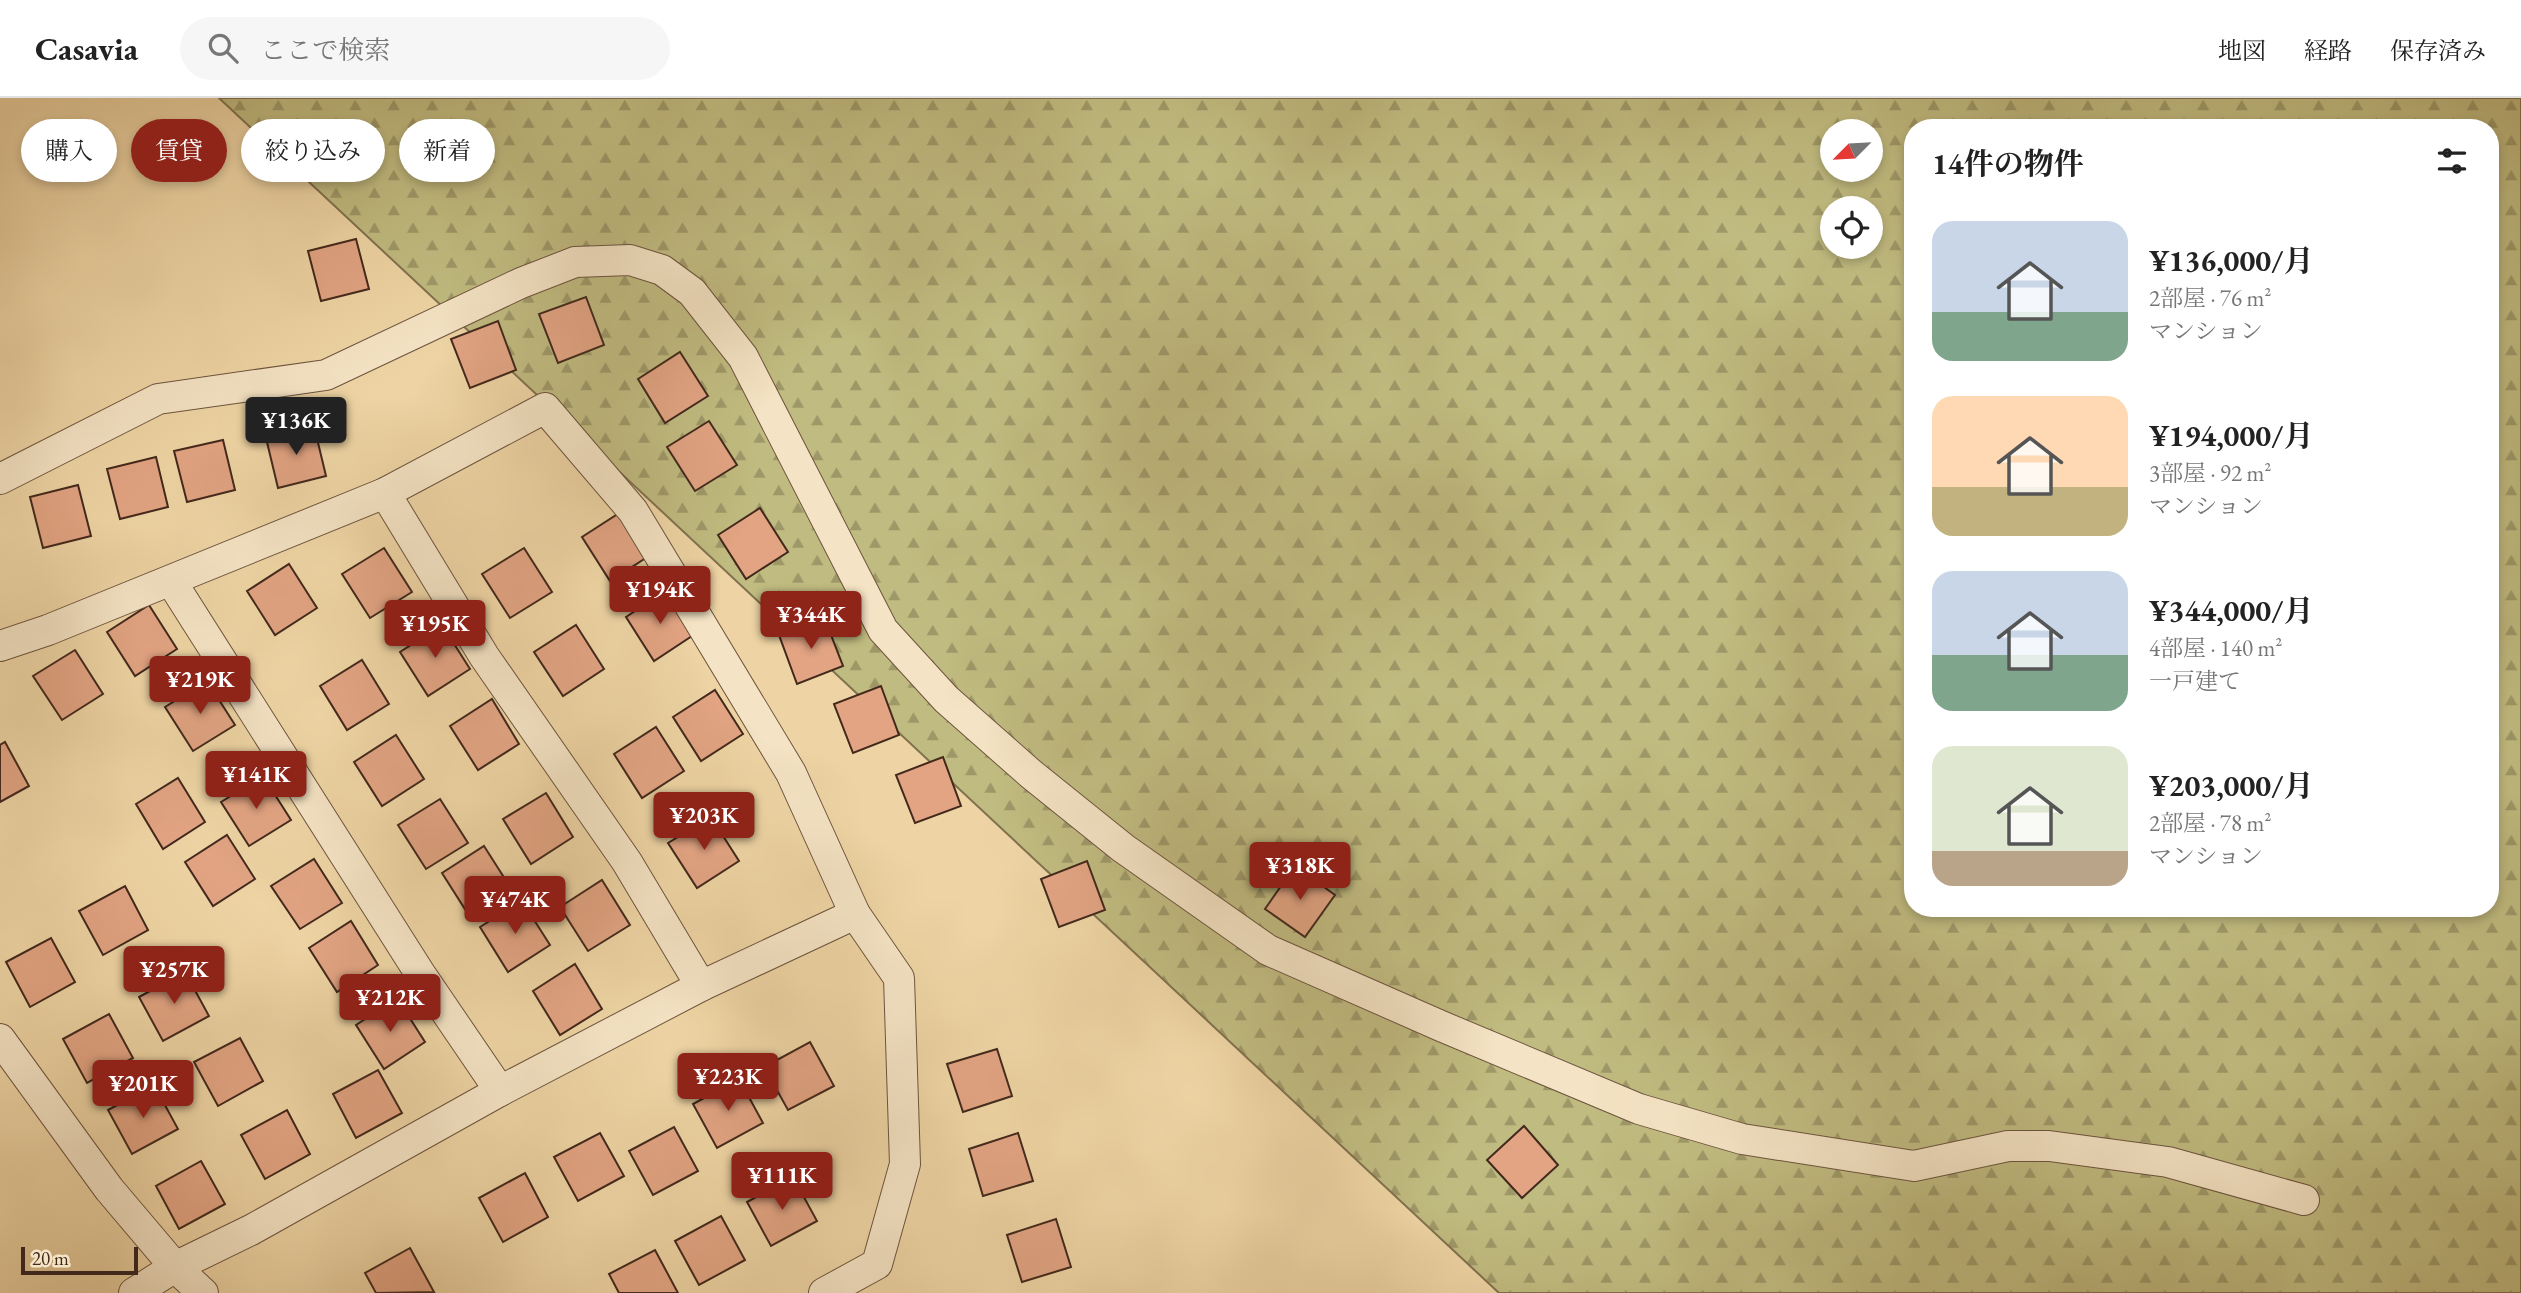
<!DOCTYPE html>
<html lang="ja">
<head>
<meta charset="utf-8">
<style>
	body { margin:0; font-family:"EB Garamond","Noto Serif JP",serif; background:#f6f6f6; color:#222; height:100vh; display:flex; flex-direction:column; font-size:26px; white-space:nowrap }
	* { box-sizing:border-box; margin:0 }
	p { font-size:23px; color:#767676 }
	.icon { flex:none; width:38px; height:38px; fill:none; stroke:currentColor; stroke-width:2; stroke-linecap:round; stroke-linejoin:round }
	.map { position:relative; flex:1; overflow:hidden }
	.panel { position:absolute; left:1904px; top:21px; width:595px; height:798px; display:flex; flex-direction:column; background:#fff; border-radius:28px; box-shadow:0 4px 10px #0003 }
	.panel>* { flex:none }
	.hud { position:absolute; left:21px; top:21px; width:665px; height:63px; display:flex; gap:14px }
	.needle { width:46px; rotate:246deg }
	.fabs { position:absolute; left:1820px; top:21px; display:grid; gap:14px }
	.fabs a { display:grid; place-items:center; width:63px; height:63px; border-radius:50%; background:#fff; box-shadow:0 4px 10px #0003; font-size:35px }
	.scale { position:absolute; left:21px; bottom:18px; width:117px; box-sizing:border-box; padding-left:7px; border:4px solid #42291c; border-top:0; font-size:19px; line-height:24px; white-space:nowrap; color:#42291c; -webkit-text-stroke:5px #f4e3c4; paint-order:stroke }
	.price { position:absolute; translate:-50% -60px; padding:0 16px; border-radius:7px; background:#8f2418; color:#fff; font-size:23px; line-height:46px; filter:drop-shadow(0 2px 4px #0008) }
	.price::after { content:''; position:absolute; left:50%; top:42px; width:21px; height:16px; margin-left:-10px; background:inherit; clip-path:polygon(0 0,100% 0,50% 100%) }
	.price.on { background:#222; color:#fff }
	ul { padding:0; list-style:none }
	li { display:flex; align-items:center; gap:21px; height:175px; padding:0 28px }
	li span { display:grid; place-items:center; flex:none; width:196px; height:140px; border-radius:21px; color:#555 }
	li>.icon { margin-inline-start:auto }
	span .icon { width:84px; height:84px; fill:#fffc; stroke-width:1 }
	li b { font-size:30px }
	h2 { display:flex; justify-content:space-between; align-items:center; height:84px; padding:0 28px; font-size:30px }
	.tag { padding:0 24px; border-radius:32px; background:#fff; box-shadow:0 4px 10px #0003; font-size:24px; line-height:63px }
	.tag.on { background:#8f2418; color:#fff }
	header { display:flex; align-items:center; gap:42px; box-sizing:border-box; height:98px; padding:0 35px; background:#fff; border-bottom:2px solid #e0e0e0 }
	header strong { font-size:33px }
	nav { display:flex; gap:38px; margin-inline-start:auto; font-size:24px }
	.search { width:490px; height:63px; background:#f6f6f6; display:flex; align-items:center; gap:18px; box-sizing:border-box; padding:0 24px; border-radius:38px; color:#767676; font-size:26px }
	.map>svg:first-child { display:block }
</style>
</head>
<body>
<header>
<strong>Casavia</strong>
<div class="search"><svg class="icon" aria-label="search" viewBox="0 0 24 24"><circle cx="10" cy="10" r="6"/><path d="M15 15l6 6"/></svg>ここで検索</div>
<nav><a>地図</a><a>経路</a><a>保存済み</a></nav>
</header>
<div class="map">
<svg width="2521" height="1195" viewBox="0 0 2521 1195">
	<defs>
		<pattern id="forest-firs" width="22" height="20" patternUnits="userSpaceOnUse" patternTransform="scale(1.75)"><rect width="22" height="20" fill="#c0bb80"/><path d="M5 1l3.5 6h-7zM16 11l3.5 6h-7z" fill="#9e9868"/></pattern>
	</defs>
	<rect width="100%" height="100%" fill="#eed4a4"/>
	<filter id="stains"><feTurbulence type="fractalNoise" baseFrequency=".00286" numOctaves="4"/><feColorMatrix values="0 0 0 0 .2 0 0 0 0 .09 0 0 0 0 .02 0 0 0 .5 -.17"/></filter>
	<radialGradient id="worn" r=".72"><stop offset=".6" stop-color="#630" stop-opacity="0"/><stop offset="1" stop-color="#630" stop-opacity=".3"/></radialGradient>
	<path fill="url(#forest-firs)" stroke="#81724e" stroke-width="2" fill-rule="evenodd" d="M219,0H2521V1195H1499ZM1913,30H2490V810H1913ZM1832,33H1871V72H1832ZM1832,110H1871V149H1832Z"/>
	<g fill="#e2a483" stroke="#42291c" stroke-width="2">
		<polygon points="356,141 369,191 321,203 308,153"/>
		<polygon points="586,199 604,247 558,265 539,216"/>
		<polygon points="498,223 516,272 470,290 451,241"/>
		<polygon points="680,254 708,298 665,325 638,281"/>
		<polygon points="709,323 737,367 695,393 667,349"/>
		<polygon points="314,328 326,378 278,390 266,340"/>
		<polygon points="223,342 235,392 187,404 174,353"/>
		<polygon points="156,359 168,409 120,421 107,371"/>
		<polygon points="78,387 91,438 43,450 30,399"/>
		<polygon points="760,410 788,454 746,481 718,437"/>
		<polygon points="624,412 652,456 610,483 582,439"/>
		<polygon points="384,450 412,494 370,520 342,476"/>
		<polygon points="524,450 552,494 510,520 482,476"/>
		<polygon points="289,466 317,510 275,537 247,493"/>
		<polygon points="667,492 695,536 654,563 626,519"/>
		<polygon points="149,507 177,551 135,578 107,534"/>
		<polygon points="824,519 843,568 797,586 779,537"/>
		<polygon points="442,527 470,571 428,598 400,554"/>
		<polygon points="576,527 604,571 563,598 534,554"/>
		<polygon points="75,552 103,596 62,622 33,578"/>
		<polygon points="362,562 389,606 347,632 320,588"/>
		<polygon points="207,583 235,627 193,653 165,609"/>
		<polygon points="881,588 899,637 853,655 834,606"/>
		<polygon points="715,592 743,636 701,663 673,619"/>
		<polygon points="492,601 519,646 478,672 450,628"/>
		<polygon points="656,629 684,673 642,700 614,656"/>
		<polygon points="396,637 424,681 382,708 354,664"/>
		<polygon points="5,644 29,688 0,704 0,647"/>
		<polygon points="943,659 961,708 915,725 896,677"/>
		<polygon points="263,678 291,722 249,748 221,704"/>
		<polygon points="178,680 205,724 163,751 136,706"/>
		<polygon points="546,695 573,739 531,766 503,721"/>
		<polygon points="440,701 468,745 426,771 398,727"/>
		<polygon points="711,719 739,763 697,790 668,745"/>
		<polygon points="227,737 255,781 213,808 185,764"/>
		<polygon points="484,748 512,792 470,819 442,775"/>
		<polygon points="314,761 342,805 300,831 271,788"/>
		<polygon points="1087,763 1105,812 1059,829 1041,781"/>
		<polygon points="1295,768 1335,797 1305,839 1265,811"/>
		<polygon points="602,782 630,827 588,853 560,809"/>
		<polygon points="125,788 148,832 103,857 79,813"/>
		<polygon points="522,803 550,847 508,874 480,829"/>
		<polygon points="351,823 378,867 337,894 309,850"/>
		<polygon points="51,840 75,884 30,909 6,864"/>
		<polygon points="575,866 602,911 560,937 533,893"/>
		<polygon points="185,874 209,918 163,943 139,899"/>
		<polygon points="397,900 425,944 384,971 356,927"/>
		<polygon points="109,916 133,960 87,985 63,941"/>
		<polygon points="240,940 263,983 218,1008 194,964"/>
		<polygon points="810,944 834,988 788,1012 764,969"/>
		<polygon points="997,951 1012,998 963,1014 947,966"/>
		<polygon points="378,972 402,1015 356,1040 333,996"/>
		<polygon points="739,981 763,1025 717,1050 693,1006"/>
		<polygon points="154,987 178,1031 132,1056 108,1012"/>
		<polygon points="287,1012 310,1056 265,1081 241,1037"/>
		<polygon points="1524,1028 1558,1067 1522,1100 1487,1062"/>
		<polygon points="674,1029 698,1073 653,1097 629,1053"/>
		<polygon points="600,1035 624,1078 578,1103 554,1059"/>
		<polygon points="1018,1035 1033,1083 983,1098 969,1051"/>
		<polygon points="201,1063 225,1106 179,1131 156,1088"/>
		<polygon points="525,1075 548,1119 503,1144 479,1100"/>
		<polygon points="793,1079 817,1123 771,1148 747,1104"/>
		<polygon points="721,1118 745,1162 699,1187 675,1143"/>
		<polygon points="1056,1121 1071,1169 1022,1184 1007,1137"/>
		<polygon points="410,1150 434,1194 376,1195 365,1175"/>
		<polygon points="655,1152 678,1195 619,1195 609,1176"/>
	</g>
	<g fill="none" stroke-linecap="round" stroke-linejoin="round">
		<defs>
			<g id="street">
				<polyline points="0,381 158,301 326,277 521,185 575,164 630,162 662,172 692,194 743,259 883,532 946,601 1031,676 1123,750 1268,852 1441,928 1639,1011 1742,1041 1914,1068 2008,1048 2049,1048 2168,1064 2304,1102"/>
				<polyline points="385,395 484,558 627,764 701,888"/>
				<polyline points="171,483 421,877 500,993"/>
				<polyline points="0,548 48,532 385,395 545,310 633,413 791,675 855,816 899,880 905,1066 877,1166 824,1195"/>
				<polyline points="0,941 109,1091 175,1169 203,1195"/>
				<polyline points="134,1195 175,1169 251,1132 500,993 701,888 855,816"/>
			</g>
		</defs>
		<use href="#street" stroke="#6d543e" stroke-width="32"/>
		<use href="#street" stroke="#f4e3c4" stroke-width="30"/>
	</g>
	<rect width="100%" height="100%" filter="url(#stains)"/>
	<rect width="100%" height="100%" fill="url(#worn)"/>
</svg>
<div class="fabs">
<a><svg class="needle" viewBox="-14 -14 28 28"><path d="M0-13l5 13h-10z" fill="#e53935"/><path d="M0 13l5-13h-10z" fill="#767676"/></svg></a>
<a><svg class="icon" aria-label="locate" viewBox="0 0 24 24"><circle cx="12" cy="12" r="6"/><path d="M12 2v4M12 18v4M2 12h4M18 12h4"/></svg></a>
</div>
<div class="scale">20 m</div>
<b class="price on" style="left:296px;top:359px">¥136K</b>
<b class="price" style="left:660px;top:528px">¥194K</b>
<b class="price" style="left:811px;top:553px">¥344K</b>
<b class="price" style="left:435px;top:562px">¥195K</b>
<b class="price" style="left:200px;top:618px">¥219K</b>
<b class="price" style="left:256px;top:713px">¥141K</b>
<b class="price" style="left:704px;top:754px">¥203K</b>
<b class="price" style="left:1300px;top:804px">¥318K</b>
<b class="price" style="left:515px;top:838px">¥474K</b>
<b class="price" style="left:174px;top:908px">¥257K</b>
<b class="price" style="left:390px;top:936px">¥212K</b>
<b class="price" style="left:728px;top:1015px">¥223K</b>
<b class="price" style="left:143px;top:1022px">¥201K</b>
<b class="price" style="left:782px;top:1114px">¥111K</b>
<div class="hud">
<a class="tag">購入</a>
<a class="tag on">賃貸</a>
<a class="tag">絞り込み</a>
<a class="tag">新着</a>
</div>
<section class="panel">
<h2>14件の物件<svg class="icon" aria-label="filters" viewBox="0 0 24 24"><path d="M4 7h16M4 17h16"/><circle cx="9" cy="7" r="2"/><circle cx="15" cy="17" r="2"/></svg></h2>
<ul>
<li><span style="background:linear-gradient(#c9d6e8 65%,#7fa58c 0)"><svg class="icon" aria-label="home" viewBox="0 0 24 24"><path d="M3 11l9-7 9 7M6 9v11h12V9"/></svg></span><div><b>¥136,000/月</b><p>2部屋 · 76 m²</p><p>マンション</p></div></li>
<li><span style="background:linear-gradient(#ffd9b3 65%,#c2b280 0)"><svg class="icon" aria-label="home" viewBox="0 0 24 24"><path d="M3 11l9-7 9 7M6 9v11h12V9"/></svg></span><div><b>¥194,000/月</b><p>3部屋 · 92 m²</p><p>マンション</p></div></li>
<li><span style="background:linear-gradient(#c9d6e8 60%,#7fa58c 0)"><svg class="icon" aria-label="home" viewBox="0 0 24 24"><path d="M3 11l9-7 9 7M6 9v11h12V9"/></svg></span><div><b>¥344,000/月</b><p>4部屋 · 140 m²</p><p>一戸建て</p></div></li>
<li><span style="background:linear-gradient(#dfe7d0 75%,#b9a48a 0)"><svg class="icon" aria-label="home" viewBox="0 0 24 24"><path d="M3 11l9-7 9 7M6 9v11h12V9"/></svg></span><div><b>¥203,000/月</b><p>2部屋 · 78 m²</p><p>マンション</p></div></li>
</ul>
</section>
</div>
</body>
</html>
